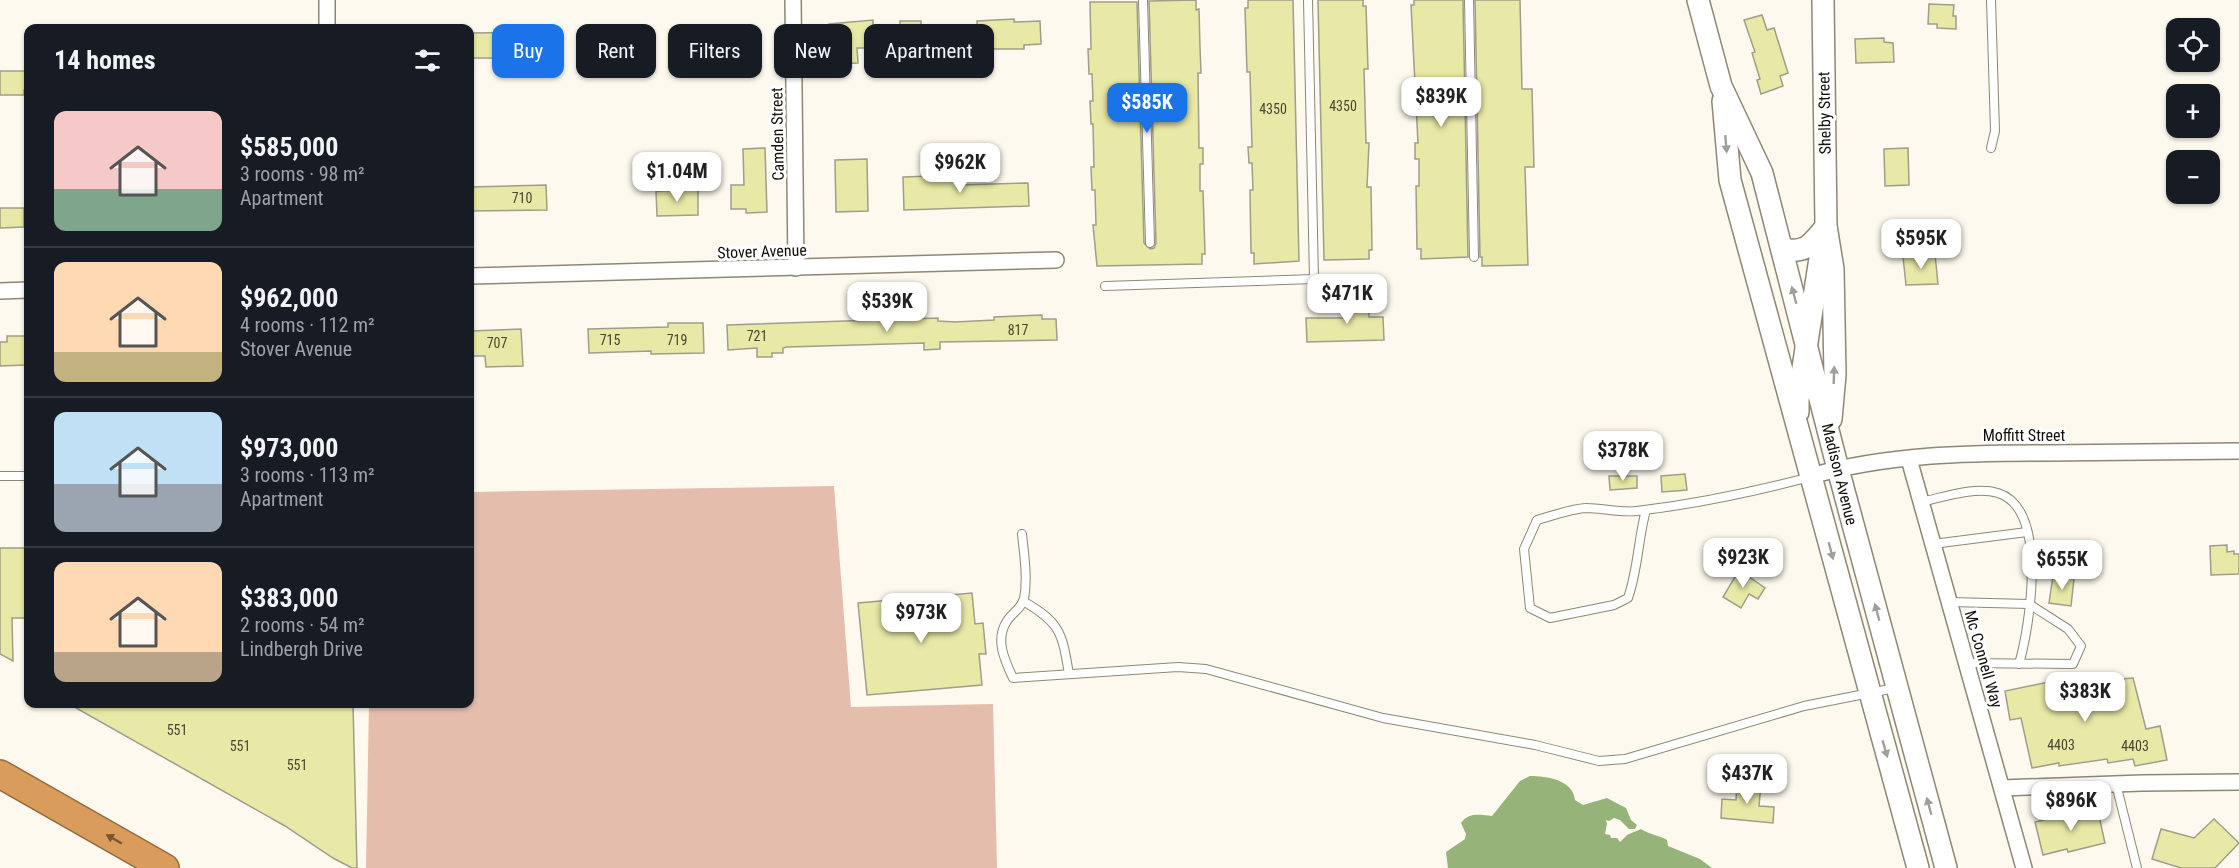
<!DOCTYPE html>
<html lang="en">
<head>
<meta charset="utf-8">
<style>
	body { margin:0; font-family:"Roboto Condensed",sans-serif; background:#242831; color:#f1f3f6; height:100vh; display:flex; flex-direction:column; font-size:22px; white-space:nowrap }
	* { box-sizing:border-box; margin:0 }
	p { font-size:20px; color:#9ea1a6 }
	.icon { flex:none; width:33px; height:33px; fill:none; stroke:currentColor; stroke-width:2; stroke-linecap:round; stroke-linejoin:round }
	.map { position:relative; flex:1; overflow:hidden }
	.drawer { position:absolute; left:24px; top:24px; width:450px; height:684px; display:flex; flex-direction:column; background:#171b24; border-radius:12px; box-shadow:0 2px 4px #0004 }
	.drawer>* { flex:none }
	.banner { position:absolute; left:492px; top:24px; width:570px; height:54px; display:flex; gap:12px }
	.controls { position:absolute; left:2166px; top:18px; display:grid; gap:12px }
	.controls a { display:grid; place-items:center; width:54px; height:54px; border-radius:12px; background:#171b24; box-shadow:0 2px 4px #0004; font-size:30px }
	.price { position:absolute; translate:-50% -51px; padding:0 14px; border-radius:12px; background:#fff; color:#222; font-size:20px; line-height:39px; filter:drop-shadow(0 2px 3px #0008) }
	.price::after { content:''; position:absolute; left:50%; top:36px; width:18px; height:14px; margin-left:-9px; background:inherit; clip-path:polygon(0 0,100% 0,50% 100%) }
	.price.on { background:#1a73e8; color:#fff }
	ul { padding:0; list-style:none }
	li { display:flex; align-items:center; gap:18px; height:150px; padding:0 30px }
	li+li { border-top:2px solid #363941 }
	li span { display:grid; place-items:center; flex:none; width:168px; height:120px; border-radius:12px; color:#555 }
	li>.icon { margin-inline-start:auto }
	span .icon { width:72px; height:72px; fill:#fffc; stroke-width:1 }
	li b { font-size:26px }
	h2 { display:flex; justify-content:space-between; align-items:center; height:72px; padding:0 30px; font-size:26px }
	.tag { padding:0 21px; border-radius:12px; background:#171b24; box-shadow:0 2px 4px #0004; font-size:21px; line-height:54px }
	.tag.on { background:#1a73e8; color:#fff }
	.map>svg:first-child { display:block }
</style>
</head>
<body>
<div class="map">
<svg width="2239" height="868" viewBox="0 0 2239 868">
	<rect width="100%" height="100%" fill="#fef9ee"/>
	<polygon fill="#e5bdac" points="834,486 851,707 993,704 997,868 366,868 369,704 470,704 470,492"/>
	<path fill="#96b37a" d="M1530,776C1547,776 1573,780 1575,800L1583,805L1607,798L1626,808L1631,820L1637,825L1635,829H1629L1620,820L1614,818L1609,821L1606,820L1607,824L1605,834L1610,835L1611,838H1617L1620,842L1627,835L1641,829C1650,835 1659,835 1667,840L1668,846L1700,859L1712,868H1448L1446,852L1465,839L1466,834L1461,823C1469,812 1480,815 1492,816L1520,781Z"/>
	<g fill="#e8e9a7" stroke="#9e9e8b" stroke-width="1.5">
		<polygon points="1196,0 1196,10 1199,9 1200,47 1201,73 1198,73 1199,148 1203,148 1203,164 1200,164 1200,191 1203,191 1205,254 1202,254 1202,264 1097,266 1093,225 1096,225 1095,190 1092,190 1091,167 1094,167 1093,124 1091,124 1090,101 1093,101 1092,74 1089,74 1088,49 1091,49 1090,2 1137,2 1144,243 1150,249 1154,248 1156,243 1149,1"/>
		<polygon points="1248,0 1293,0 1299,261 1254,264 1254,253 1251,253 1250,190 1253,190 1252,163 1249,163 1248,147 1252,147 1250,72 1247,72 1245,8 1248,8"/>
		<polygon points="1318,0 1363,0 1363,6 1366,6 1368,69 1364,69 1366,143 1369,143 1367,187 1371,187 1372,250 1369,250 1369,259 1324,260"/>
		<polygon points="1414,0 1463,0 1468,257 1421,259 1421,249 1417,249 1416,186 1419,186 1419,159 1415,159 1415,143 1418,143 1411,5 1414,5"/>
		<polygon points="1475,0 1520,0 1522,89 1532,89 1534,167 1525,167 1528,265 1482,266 1482,257 1480,257"/>
		<polygon points="1929,4 1954,5 1953,16 1956,16 1956,29 1937,28 1937,24 1928,24"/>
		<polygon points="1762,15 1767,30 1774,28 1788,73 1780,76 1783,86 1761,94 1757,80 1760,79 1752,53 1755,52 1744,20"/>
		<polygon points="1014,19 1014,22 1040,21 1041,44 1024,45 1024,49 977,49 977,21"/>
		<polygon points="873,20 873,48 857,48 858,63 830,64 829,24"/>
		<polygon points="900,21 921,21 921,30 949,30 949,53 939,53 939,75 921,75 921,53 900,53"/>
		<polygon points="546,32 546,68 529,68 529,58 470,58 470,33"/>
		<polygon points="642,35 642,71 608,71 608,59 591,59 591,36"/>
		<polygon points="1884,38 1884,42 1893,43 1894,62 1856,63 1855,39"/>
		<polygon points="742,40 760,40 760,71 713,71 713,43 742,43"/>
		<polygon points="0,71 28,71 28,90 24,90 24,95 0,95"/>
		<polygon points="765,148 767,212 746,213 746,209 731,209 731,185 744,185 743,149"/>
		<polygon points="1908,148 1909,185 1885,186 1884,149"/>
		<polygon points="867,159 868,211 836,212 835,160"/>
		<polygon points="958,175 959,185 1028,183 1029,206 904,210 903,177"/>
		<polygon points="546,185 547,210 470,211 470,187"/>
		<polygon points="698,190 698,215 657,216 656,191"/>
		<polygon points="0,208 24,208 24,227 0,228"/>
		<polygon points="1935,254 1938,284 1906,285 1903,257"/>
		<polygon points="1368,297 1369,317 1383,317 1384,340 1307,342 1306,318 1349,318 1349,298"/>
		<polygon points="1042,315 1042,319 1056,319 1057,340 940,342 940,349 924,350 924,343 787,347 783,348 783,353 772,353 772,357 757,357 757,348 728,350 727,325 938,318 938,321 955,322 994,320 994,317"/>
		<polygon points="668,323 703,323 704,353 651,354 651,351 589,353 588,329 668,327"/>
		<polygon points="521,329 523,366 486,367 485,356 472,356 471,331"/>
		<polygon points="7,336 26,336 26,365 0,366 0,342 7,342"/>
		<polygon points="1685,474 1687,490 1662,492 1661,476"/>
		<polygon points="1609,476 1637,476 1637,488 1610,490"/>
		<polygon points="2227,545 2227,552 2234,551 2234,554 2239,554 2239,574 2211,575 2210,546"/>
		<polygon points="0,548 28,548 28,618 12,618 13,661 0,654"/>
		<polygon points="1739,570 1765,588 1758,599 1749,594 1741,608 1723,597"/>
		<polygon points="2053,576 2074,579 2071,606 2049,603"/>
		<polygon points="972,593 975,624 983,623 986,654 979,654 982,685 867,695 858,603"/>
		<polygon points="2133,678 2146,729 2160,726 2167,760 2135,766 2133,759 2108,763 2107,759 2059,766 2059,763 2032,768 2021,718 2010,720 2005,691 2058,680 2080,680 2081,682"/>
		<polygon points="69,704 353,704 357,868 352,868 333,858 285,826"/>
		<polygon points="1737,782 1761,784 1759,806 1774,807 1773,823 1721,818 1722,799 1736,800"/>
		<polygon points="2097,807 2105,843 2068,852 2067,849 2043,855 2035,822"/>
		<polygon points="2214,819 2239,843 2215,868 2181,868 2152,859 2161,829 2194,838"/>
	</g>
	<g fill="none" stroke-linecap="round" stroke-linejoin="round">
		<defs>
			<g id="lane">
				<polyline points="1143,0 1150,243"/>
				<polyline points="1469,0 1474,257"/>
				<polyline points="1991,148 1995,131 1991,0"/>
				<polyline points="1105,286 1314,279 1308,0"/>
				<polyline points="0,476 28,476"/>
				<path d="M1921,502C1944,497 1975,486 1998,493C2049,509 2030,626 2019,664"/>
				<path d="M1646,510C1638,539 1638,570 1628,598L1614,605L1550,618L1530,608L1524,549L1537,520C1552,516 1570,509 1586,508C1603,508 1620,513 1637,511C1696,504 1753,492 1810,477"/>
				<path d="M1022,534C1024,554 1028,578 1024,599C1021,609 1012,613 1007,621C995,639 1004,659 1013,678L1178,667L1206,669L1383,718L1535,745L1599,761L1625,759L1804,706L1895,688"/>
				<polyline points="1933,544 2027,532"/>
				<path d="M1023,601C1061,623 1062,633 1069,674"/>
				<polyline points="1950,602 2029,604 2068,629 2081,646 2073,664 1966,663"/>
				<polyline points="2116,784 2137,868"/>
			</g>
			<g id="street">
				<polyline points="327,0 327,28"/>
				<polyline points="793,0 796,268"/>
				<polyline points="470,276 1056,260"/>
				<polyline points="0,291 28,290"/>
				<polyline points="1909,459 2024,868"/>
				<path d="M1811,476C1888,454 1968,453 2047,453C2111,452 2175,452 2239,451"/>
				<polyline points="2002,788 2142,783 2239,782"/>
			</g>
			<g id="secondary">
				<polyline points="1698,0 1721,86 1762,173 1838,469 1946,868"/>
				<polyline points="1823,0 1826,226 1833,269 1835,375 1831,419"/>
				<polyline points="1723,101 1730,180 1918,868"/>
				<path d="M1782,249C1807,254 1811,244 1826,227"/>
				<polyline points="1798,412 1798,400 1823,239"/>
			</g>
			<polyline id="highway" points="0,774 165,868"/>
		</defs>
		<use href="#lane" stroke="#8f8775" stroke-width="10"/>
		<use href="#street" stroke="#8f8775" stroke-width="18"/>
		<use href="#secondary" stroke="#8f8775" stroke-width="24"/>
		<use href="#highway" stroke="#946b3f" stroke-width="30"/>
		<use href="#lane" stroke="#fff" stroke-width="8"/>
		<use href="#street" stroke="#fff" stroke-width="15"/>
		<use href="#secondary" stroke="#fff" stroke-width="21"/>
		<use href="#highway" stroke="#da9c5d" stroke-width="27"/>
	</g>
	<defs><path id="oneway-solid" d="M-6-.8H1V-3.2L6.5 0L1 3.2V.8H-6Z" transform="scale(1.5)"/></defs>
	<g fill="#a09f9c">
		<use href="#oneway-solid" transform="translate(1726 144) rotate(85)"/>
		<use href="#oneway-solid" transform="translate(1794 295) rotate(-105)"/>
		<use href="#oneway-solid" transform="translate(1834 375) rotate(-88)"/>
		<use href="#oneway-solid" transform="translate(1831 551) rotate(75)"/>
		<use href="#oneway-solid" transform="translate(1877 612) rotate(-105)"/>
		<use href="#oneway-solid" transform="translate(1885 749) rotate(74)"/>
		<use href="#oneway-solid" transform="translate(1929 806) rotate(-105)"/>
	</g>
	<use fill="#765632" href="#oneway-solid" transform="translate(114 839) rotate(-150)"/>
	<g text-anchor="middle" stroke-width="6" stroke-linejoin="round" paint-order="stroke">
		<g font-size="14" fill="#474630">
			<text x="1343" y="111">4350</text>
			<text x="1273" y="114">4350</text>
			<text x="522" y="203">710</text>
			<text x="1018" y="335">817</text>
			<text x="757" y="341">721</text>
			<text x="610" y="345">715</text>
			<text x="677" y="345">719</text>
			<text x="497" y="348">707</text>
			<text x="177" y="735">551</text>
			<text x="2061" y="750">4403</text>
			<text x="240" y="751">551</text>
			<text x="2135" y="751">4403</text>
			<text x="297" y="770">551</text>
		</g>
		<g font-size="16" fill="#110f08" stroke="#fff">
			<text transform="translate(1824 113) rotate(-91)" y="6">Shelby Street</text>
			<text transform="translate(777 134) rotate(-91)" y="6">Camden Street</text>
			<text transform="translate(762 251) rotate(-2)" y="6">Stover Avenue</text>
			<text x="2024" y="441">Moffitt Street</text>
			<text transform="translate(1840 474) rotate(76)" y="6">Madison Avenue</text>
			<text transform="translate(1984 659) rotate(74)" y="6">Mc Connell Way</text>
		</g>
	</g>
</svg>
<div class="controls">
<a><svg class="icon" aria-label="locate" viewBox="0 0 24 24"><circle cx="12" cy="12" r="6"/><path d="M12 2v4M12 18v4M2 12h4M18 12h4"/></svg></a>
<a>+</a>
<a>−</a>
</div>
<b class="price" style="left:1441px;top:128px">$839K</b>
<b class="price on" style="left:1147px;top:134px">$585K</b>
<b class="price" style="left:960px;top:194px">$962K</b>
<b class="price" style="left:677px;top:203px">$1.04M</b>
<b class="price" style="left:1921px;top:270px">$595K</b>
<b class="price" style="left:1347px;top:325px">$471K</b>
<b class="price" style="left:887px;top:333px">$539K</b>
<b class="price" style="left:1623px;top:482px">$378K</b>
<b class="price" style="left:1743px;top:589px">$923K</b>
<b class="price" style="left:2062px;top:591px">$655K</b>
<b class="price" style="left:921px;top:644px">$973K</b>
<b class="price" style="left:2085px;top:723px">$383K</b>
<b class="price" style="left:1747px;top:805px">$437K</b>
<b class="price" style="left:2071px;top:832px">$896K</b>
<div class="banner">
<a class="tag on">Buy</a>
<a class="tag">Rent</a>
<a class="tag">Filters</a>
<a class="tag">New</a>
<a class="tag">Apartment</a>
</div>
<section class="drawer">
<h2>14 homes<svg class="icon" aria-label="filters" viewBox="0 0 24 24"><path d="M4 7h16M4 17h16"/><circle cx="9" cy="7" r="2"/><circle cx="15" cy="17" r="2"/></svg></h2>
<ul>
<li><span style="background:linear-gradient(#f6c9c9 65%,#7fa58c 0)"><svg class="icon" aria-label="home" viewBox="0 0 24 24"><path d="M3 11l9-7 9 7M6 9v11h12V9"/></svg></span><div><b>$585,000</b><p>3 rooms · 98 m²</p><p>Apartment</p></div></li>
<li><span style="background:linear-gradient(#ffd9b3 75%,#c2b280 0)"><svg class="icon" aria-label="home" viewBox="0 0 24 24"><path d="M3 11l9-7 9 7M6 9v11h12V9"/></svg></span><div><b>$962,000</b><p>4 rooms · 112 m²</p><p>Stover Avenue</p></div></li>
<li><span style="background:linear-gradient(#bfe0f5 60%,#9aa5b1 0)"><svg class="icon" aria-label="home" viewBox="0 0 24 24"><path d="M3 11l9-7 9 7M6 9v11h12V9"/></svg></span><div><b>$973,000</b><p>3 rooms · 113 m²</p><p>Apartment</p></div></li>
<li><span style="background:linear-gradient(#ffd9b3 75%,#b9a48a 0)"><svg class="icon" aria-label="home" viewBox="0 0 24 24"><path d="M3 11l9-7 9 7M6 9v11h12V9"/></svg></span><div><b>$383,000</b><p>2 rooms · 54 m²</p><p>Lindbergh Drive</p></div></li>
</ul>
</section>
</div>
</body>
</html>
